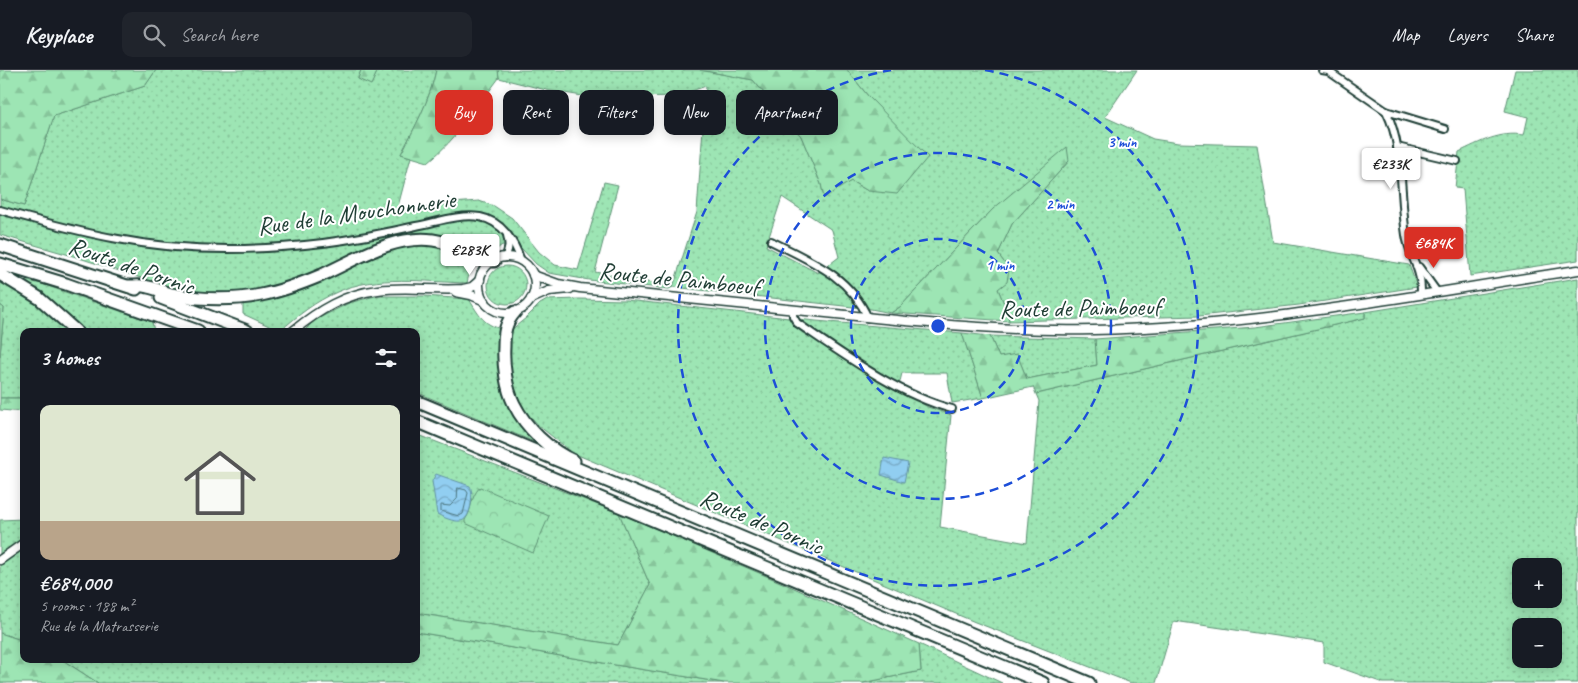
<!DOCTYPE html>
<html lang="en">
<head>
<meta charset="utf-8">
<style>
	body { margin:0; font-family:Caveat,sans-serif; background:#20242c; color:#f1f3f6; height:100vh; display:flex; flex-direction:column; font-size:19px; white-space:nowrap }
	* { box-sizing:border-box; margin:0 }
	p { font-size:16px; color:#9ea1a6 }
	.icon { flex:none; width:28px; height:28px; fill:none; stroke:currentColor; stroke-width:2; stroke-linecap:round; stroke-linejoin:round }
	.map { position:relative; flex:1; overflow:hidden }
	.panel { position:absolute; left:20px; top:258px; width:400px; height:335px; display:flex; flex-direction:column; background:#171b24; border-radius:10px; box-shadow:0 2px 12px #0003 }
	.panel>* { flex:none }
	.banner { position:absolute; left:435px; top:20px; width:475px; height:45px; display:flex; gap:10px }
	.controls { position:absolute; left:1512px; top:488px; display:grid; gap:10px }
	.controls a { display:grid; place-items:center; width:50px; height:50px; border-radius:10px; background:#171b24; box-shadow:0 2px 12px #0003; font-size:25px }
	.price { position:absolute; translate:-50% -42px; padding:0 11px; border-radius:5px; background:#fff; color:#222; font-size:16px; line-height:32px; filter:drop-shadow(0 1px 2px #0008) }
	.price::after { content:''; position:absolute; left:50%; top:30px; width:15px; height:11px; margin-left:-8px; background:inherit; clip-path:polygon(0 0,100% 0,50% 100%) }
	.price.selected { background:#d93025; color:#fff }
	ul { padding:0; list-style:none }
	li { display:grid; align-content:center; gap:10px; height:265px; padding:0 20px }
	li span { display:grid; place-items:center; height:155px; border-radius:10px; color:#555 }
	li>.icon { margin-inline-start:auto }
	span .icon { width:90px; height:90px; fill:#fffc; stroke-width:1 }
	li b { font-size:21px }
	h2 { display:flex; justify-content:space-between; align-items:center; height:60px; padding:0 20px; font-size:21px }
	.pill { padding:0 18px; border-radius:10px; background:#171b24; box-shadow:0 2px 12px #0003; font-size:18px; line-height:45px }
	.pill.selected { background:#d93025; color:#fff }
	header { display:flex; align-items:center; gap:30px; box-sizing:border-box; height:70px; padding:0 25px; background:#171b24; border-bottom:1px solid #363941 }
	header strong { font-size:24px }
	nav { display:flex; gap:28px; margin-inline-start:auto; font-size:18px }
	.search { width:350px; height:45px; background:#20242c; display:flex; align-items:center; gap:12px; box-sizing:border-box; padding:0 18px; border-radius:10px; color:#9ea1a6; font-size:19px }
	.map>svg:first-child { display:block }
</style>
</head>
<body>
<header>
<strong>Keyplace</strong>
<div class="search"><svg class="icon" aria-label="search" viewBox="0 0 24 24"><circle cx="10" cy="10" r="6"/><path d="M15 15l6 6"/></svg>Search here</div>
<nav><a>Map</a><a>Layers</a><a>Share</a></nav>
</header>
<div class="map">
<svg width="1578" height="613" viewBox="0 0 1578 613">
	<defs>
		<pattern id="grass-dots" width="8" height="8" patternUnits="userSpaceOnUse" patternTransform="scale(1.25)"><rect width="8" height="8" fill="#9de5b4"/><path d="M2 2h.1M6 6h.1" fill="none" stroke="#87c59b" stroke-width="1.8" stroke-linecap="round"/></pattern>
		<pattern id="forest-firs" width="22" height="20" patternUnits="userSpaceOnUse" patternTransform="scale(1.25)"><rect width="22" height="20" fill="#9de5b4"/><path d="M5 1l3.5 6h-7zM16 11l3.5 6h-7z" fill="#87c59b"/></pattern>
		<pattern id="park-crowns" width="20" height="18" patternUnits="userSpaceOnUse" patternTransform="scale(1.25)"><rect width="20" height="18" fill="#9de5b4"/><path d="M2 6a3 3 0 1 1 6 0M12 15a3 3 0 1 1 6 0" fill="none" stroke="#87c59b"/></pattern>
		<pattern id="water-waves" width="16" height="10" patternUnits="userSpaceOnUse" patternTransform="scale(1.25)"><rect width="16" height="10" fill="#91cef1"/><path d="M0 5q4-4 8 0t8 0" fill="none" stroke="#76a8c4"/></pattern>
	</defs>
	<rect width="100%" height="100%" fill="#fff"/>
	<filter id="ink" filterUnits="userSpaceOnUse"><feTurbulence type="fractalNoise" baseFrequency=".02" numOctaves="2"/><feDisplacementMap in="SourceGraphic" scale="10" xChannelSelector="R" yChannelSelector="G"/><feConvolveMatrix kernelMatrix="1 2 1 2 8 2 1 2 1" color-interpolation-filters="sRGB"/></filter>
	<g filter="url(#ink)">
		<g fill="url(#grass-dots)" stroke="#5e9174" fill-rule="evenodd">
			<path d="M156,0H361L358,9L371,14L378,0H436C430,30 415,57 401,84L411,87L396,144L452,133L479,131L494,136L512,148L539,182L555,195L578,200L604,112L618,115L595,202L673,217L697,142L706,16L677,26L630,27L619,32L546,20L499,8L498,0H700L753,10L801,66L821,114L824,127L851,111L868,121V26L847,0H1137L1105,47L1153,69L1178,73L1257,75L1273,172L1409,195L1417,217L1299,235L1199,246L1009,251L1007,241L998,219L1009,199L998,184L1012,154L1069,91L993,139L900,237L891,243L871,239L673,217L669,219L589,210L549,203L536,194L521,178L502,175L497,179L484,178L472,191L467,213C425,212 377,204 337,222C316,231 297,246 280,261L243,244V223L217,224L175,219L73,186L0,165V129L24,136L54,46L145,16ZM782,127L832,160L839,187L818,203L766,176Z"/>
			<path d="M1515,0H1578V190L1470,206L1463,119L1455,118L1459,82C1480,72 1500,61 1524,65L1528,47L1505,41Z"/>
			<circle cx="507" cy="215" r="19"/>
			<polygon points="0,205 42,214 152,252 154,261 67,261 63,258 62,261 24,261 24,328 0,328 0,286 4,238 0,235"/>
			<path d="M1578,208V613H1383L1324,592V573L1174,551L1156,613H1131L975,552L573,383L539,356L532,348L523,358L535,371L534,372L416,322V261H304L315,250L349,233L375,226H424L469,229C481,249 486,258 511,260L526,248L540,234L547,230L579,229L626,230L816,251L962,263L983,328L952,333L947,303H902L898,320L928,337L951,345L940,457L1027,473L1039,331L1036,324L1365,248V242ZM1521,496H1554V529H1521ZM1521,556H1554V589H1521Z"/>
			<polygon points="990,266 1095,269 1097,295 1027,309 1017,285 999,287"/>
			<polygon points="416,364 619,443 650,515 618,575 416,543"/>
			<polygon points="24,449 24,571 0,563 0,450"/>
			<polygon points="416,562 724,613 98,613 61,589 416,589"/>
			<polygon points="919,574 1002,613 863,613 921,601"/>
		</g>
		<g fill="url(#forest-firs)" stroke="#5e9174">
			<polygon points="0,0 156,0 145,16 54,46 24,136 0,129"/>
			<polygon points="361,0 378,0 371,15 358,9"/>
			<path d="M436,0H498L499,8C477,37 457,69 428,92L401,84C415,57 430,30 436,0Z"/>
			<polygon points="700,0 847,0 868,26 928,87 897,124 868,121 851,111 824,128 821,114 801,66 753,10"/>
			<polygon points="1067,77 1069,91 1012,154 998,184 1009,199 1007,212 998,219 1007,241 1009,251 891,243 900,237 993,139"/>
			<polygon points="0,235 4,238 0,286"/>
			<polygon points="1365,242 1365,248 1036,324 1033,317 983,328 962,263 990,266 999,287 1017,284 1027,309 1097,295 1095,269 1255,257"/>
			<polygon points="0,328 24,328 24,342 0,340"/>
			<polygon points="619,443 785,514 919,574 921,601 863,613 724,613 416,562 416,543 618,575 650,515"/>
			<polygon points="0,563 24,571 24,589 61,589 98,613 0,613"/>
		</g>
		<path fill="url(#park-crowns)" stroke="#5e9174" d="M480,417L549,446L533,483L465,453V450C473,439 469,429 480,417Z"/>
		<g fill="url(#water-waves)" stroke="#6394a5">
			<polygon points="884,388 908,393 904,412 881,405"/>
			<path d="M436,404L470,416C474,423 471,451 460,451C454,452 442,447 437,444L432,411Z"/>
		</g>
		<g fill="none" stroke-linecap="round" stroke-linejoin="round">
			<polygon stroke="#4d7780" stroke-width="1" points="458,418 466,420 468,423 463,444 459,446 441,441 441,435 450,436 457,429"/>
			<defs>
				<g id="minor">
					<polyline points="1322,0 1328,1 1386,41 1445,59"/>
					<path d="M1386,41C1404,77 1400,126 1406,165C1408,180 1416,192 1419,205C1421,211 1421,218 1421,224"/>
					<polyline points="1397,77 1457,91"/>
					<path d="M0,140C39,151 78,162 118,169C184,182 256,181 323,173C354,169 385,163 416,156C437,152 458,144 480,147C502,151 515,172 521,191"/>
					<path d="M771,171C810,191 849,205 868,248"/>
					<path d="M504,188C510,180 509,174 507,165"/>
					<polyline points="1419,197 1437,222"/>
					<path d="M793,240V246L797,253C844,285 897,324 952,339"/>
				</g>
				<g id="tertiary">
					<circle cx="507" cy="215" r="28"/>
					<path d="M533,205L558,214L580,218C672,227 764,237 856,246C935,254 1013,262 1093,260C1256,257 1417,224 1578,200"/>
					<polyline points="456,222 471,225 485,231"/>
					<polyline points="531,229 549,221 570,219"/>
					<path d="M293,261C319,240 345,224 378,220C406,216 435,221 463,219L472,217L480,210"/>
					<polyline points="0,490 24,473"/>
				</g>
				<g id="trunk">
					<polyline points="0,175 136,219"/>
					<polyline points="0,194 66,214 198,261"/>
					<polyline points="0,204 39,228 76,261"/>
					<path d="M129,216C135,216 142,215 148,217C158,219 167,224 177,225C203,230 235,230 261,225C282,221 303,213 322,205C357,189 393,165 433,170C455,173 473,185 494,191"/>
					<polyline points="161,228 247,261"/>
					<path d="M515,242C505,253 504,263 504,277C503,294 506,318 514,334C526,358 549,380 574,391"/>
					<polyline points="416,331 1089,613"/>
					<polyline points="416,351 1043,613"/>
				</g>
			</defs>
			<use href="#minor" stroke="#1f3d34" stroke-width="10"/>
			<use href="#tertiary" stroke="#1f3d34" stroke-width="11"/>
			<use href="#trunk" stroke="#1f3d34" stroke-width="15"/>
			<use href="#minor" stroke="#fff" stroke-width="6"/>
			<use href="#tertiary" stroke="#fff" stroke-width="8"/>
			<use href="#trunk" stroke="#fff" stroke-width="11"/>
		</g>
	</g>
	<g fill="none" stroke="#1d4ed8" stroke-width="2.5" stroke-dasharray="9 6">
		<circle cx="938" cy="256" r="87"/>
		<circle cx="938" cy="256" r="173"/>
		<path d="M985 0A260 260 0 1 1 891 0"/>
	</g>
	<g text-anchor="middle" stroke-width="4" stroke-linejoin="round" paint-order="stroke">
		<g font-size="25" fill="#1f3d34" stroke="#fff">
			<text transform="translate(356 142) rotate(-8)" y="9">Rue de la Mouchonnerie</text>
			<text transform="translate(132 195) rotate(19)" y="9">Route de Pornic</text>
			<text transform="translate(679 208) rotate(6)" y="9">Route de Paimboeuf</text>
			<text transform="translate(1080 237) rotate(-1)" y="9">Route de Paimboeuf</text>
			<text transform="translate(762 451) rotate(23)" y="9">Route de Pornic</text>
		</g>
	</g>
	<circle cx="938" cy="256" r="8" fill="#1d4ed8" stroke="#fff" stroke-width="2.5"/>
	<g font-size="15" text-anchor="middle" font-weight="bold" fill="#1d4ed8" stroke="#fff" stroke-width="4" stroke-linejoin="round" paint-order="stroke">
		<text x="1122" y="77">3 min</text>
		<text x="1060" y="139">2 min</text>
		<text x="1000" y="200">1 min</text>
	</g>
</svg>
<div class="controls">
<a>+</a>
<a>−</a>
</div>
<b class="price" style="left:1391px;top:120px">€233K</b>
<b class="price selected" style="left:1434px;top:199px">€684K</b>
<b class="price" style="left:470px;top:206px">€283K</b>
<div class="banner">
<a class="pill selected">Buy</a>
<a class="pill">Rent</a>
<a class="pill">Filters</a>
<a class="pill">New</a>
<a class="pill">Apartment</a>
</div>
<section class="panel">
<h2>3 homes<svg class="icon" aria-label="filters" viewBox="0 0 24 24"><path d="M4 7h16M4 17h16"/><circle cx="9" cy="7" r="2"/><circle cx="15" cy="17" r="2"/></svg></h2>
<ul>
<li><span style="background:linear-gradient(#dfe7d0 75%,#b9a48a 0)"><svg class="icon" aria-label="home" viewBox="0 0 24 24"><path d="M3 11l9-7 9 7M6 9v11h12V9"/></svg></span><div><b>€684,000</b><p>5 rooms · 188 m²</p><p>Rue de la Matrasserie</p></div></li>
</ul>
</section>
</div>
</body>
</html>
